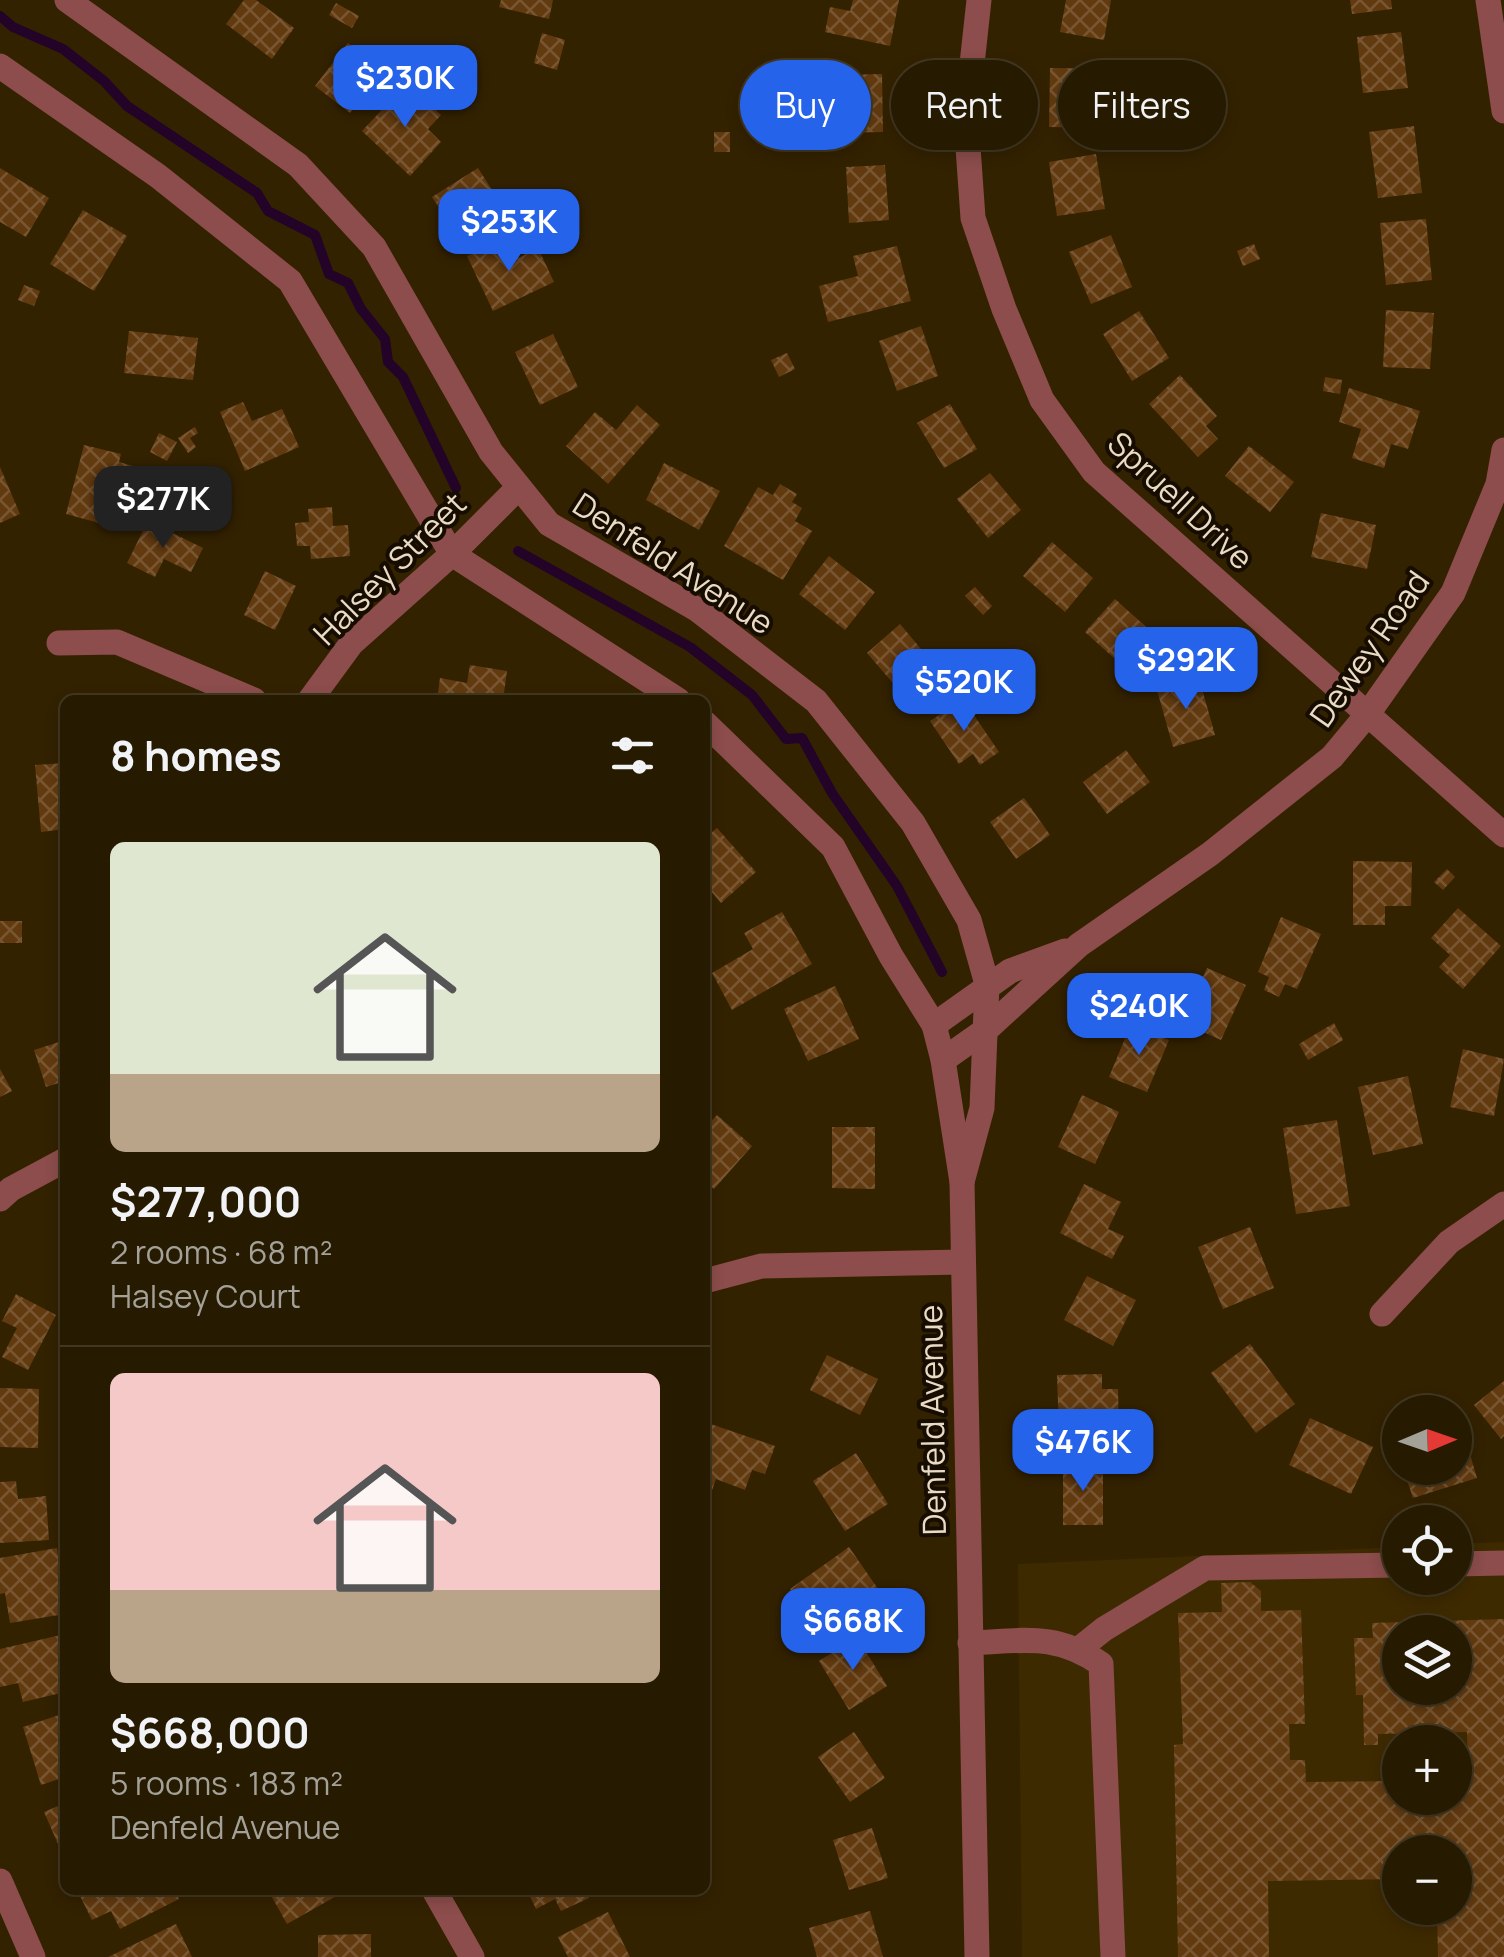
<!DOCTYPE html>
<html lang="en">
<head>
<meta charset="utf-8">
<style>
	body { margin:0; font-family:Manrope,sans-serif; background:#2e230a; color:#f1f3f6; height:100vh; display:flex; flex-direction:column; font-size:38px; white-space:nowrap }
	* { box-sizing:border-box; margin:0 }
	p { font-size:32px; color:#a4a199 }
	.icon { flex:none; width:55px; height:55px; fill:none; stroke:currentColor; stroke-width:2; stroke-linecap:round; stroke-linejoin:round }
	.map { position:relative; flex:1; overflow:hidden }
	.drawer { position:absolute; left:60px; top:695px; width:650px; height:1200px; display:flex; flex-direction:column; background:#261a00; border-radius:15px; box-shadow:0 5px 15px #0003,0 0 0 2px #423822 }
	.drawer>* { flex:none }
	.top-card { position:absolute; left:740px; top:60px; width:612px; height:90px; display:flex; gap:20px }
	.needle { width:65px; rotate:88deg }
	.buttons { position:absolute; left:1382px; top:1395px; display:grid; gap:20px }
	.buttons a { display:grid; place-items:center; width:90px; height:90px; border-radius:50%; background:#261a00; box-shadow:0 5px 15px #0003,0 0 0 2px #423822; font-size:50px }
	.price { position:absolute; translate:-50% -85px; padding:0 22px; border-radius:20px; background:#2563eb; color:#fff; font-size:32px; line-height:65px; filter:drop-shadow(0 2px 5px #0008) }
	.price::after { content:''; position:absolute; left:50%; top:60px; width:30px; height:22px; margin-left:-15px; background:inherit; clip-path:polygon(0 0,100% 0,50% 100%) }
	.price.on { background:#222; color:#fff }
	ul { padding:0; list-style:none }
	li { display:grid; align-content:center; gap:20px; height:530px; padding:0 50px }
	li+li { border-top:2px solid #423822 }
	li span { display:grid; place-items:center; height:310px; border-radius:15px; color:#555 }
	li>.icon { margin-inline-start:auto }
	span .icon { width:180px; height:180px; fill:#fffc; stroke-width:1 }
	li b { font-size:42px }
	h2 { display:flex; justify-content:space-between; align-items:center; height:120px; padding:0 50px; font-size:42px }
	.tag { padding:0 35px; border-radius:45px; background:#261a00; box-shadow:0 5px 15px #0003,0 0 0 2px #423822; font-size:35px; line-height:90px }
	.tag.on { background:#2563eb; color:#fff }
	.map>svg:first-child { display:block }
</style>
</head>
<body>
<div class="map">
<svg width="1504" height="1957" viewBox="0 0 1504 1957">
	<defs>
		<pattern id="building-cross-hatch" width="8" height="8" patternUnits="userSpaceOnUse" patternTransform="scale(2.5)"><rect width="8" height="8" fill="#623a10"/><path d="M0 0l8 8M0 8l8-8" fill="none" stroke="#795631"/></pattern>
	</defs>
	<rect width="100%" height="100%" fill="#320"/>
	<path fill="#3e2a00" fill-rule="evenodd" d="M1504,1542V1957H1022L1018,1564L1400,1547V1578H1455V1544ZM1400,1632H1455V1688H1400ZM1400,1742H1455V1798H1400ZM1400,1852H1455V1908H1400Z"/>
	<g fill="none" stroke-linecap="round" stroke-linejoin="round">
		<g stroke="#230328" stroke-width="10">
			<polyline points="0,16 13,27 63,49 104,81 127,106 257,193 268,211 315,235 329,274 348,283 361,309 385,339 388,362 403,377 456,488"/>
			<polyline points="518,551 690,647 752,695 786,739 802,738 832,793 897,886 942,972"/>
		</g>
	</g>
	<g fill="url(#building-cross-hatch)" fill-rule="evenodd">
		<polygon points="244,0 256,0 294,28 272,59 226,24"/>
		<polygon points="501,0 553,0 549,19 499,7"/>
		<polygon points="853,0 899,0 890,46 825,32 830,7 850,11"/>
		<polygon points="1066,0 1111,0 1104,40 1060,32"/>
		<polygon points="1350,0 1391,0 1392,9 1352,14"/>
		<polygon points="336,3 359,16 352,28 329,15"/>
		<polygon points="1401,32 1408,88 1363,93 1357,37"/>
		<polygon points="542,33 565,40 557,70 534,63"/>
		<polygon points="348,43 383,69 350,113 315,86"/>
		<polygon points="1050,68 1125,69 1124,115 1094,115 1094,128 1049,127"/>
		<polygon points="882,74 883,132 838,133 837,75"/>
		<polygon points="407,83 441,115 428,129 441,142 410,176 362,131"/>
		<polygon points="1414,126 1422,193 1378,198 1369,132"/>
		<rect x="714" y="132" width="16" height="20"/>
		<polygon points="1096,154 1105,209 1057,216 1049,162"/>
		<polygon points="885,165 889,220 849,223 846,167"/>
		<polygon points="0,168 49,198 26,237 0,222"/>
		<polygon points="478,168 501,204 456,234 432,197"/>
		<polygon points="83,210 127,236 94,291 50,264"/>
		<polygon points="1426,219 1432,280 1386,285 1380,223"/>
		<polygon points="1111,235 1132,287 1091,304 1069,252"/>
		<polygon points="504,239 514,260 538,248 554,282 493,311 467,256"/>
		<polygon points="1254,244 1260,259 1243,266 1237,251"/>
		<polygon points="897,246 911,301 828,322 819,286 858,276 853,256"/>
		<polygon points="24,285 40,291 34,306 18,300"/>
		<polygon points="1386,310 1434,313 1430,369 1383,367"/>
		<polygon points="1139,311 1169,358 1132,381 1103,334"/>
		<polygon points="921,326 938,376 897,391 879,341"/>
		<polygon points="129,331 198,338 193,380 124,373"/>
		<polygon points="553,334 578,387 540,405 515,352"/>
		<polygon points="787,353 795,369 779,377 771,360"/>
		<polygon points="1180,375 1217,416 1206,426 1218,439 1198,457 1149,404"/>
		<polygon points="1325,377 1342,380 1340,394 1323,391"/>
		<polygon points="1349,388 1420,411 1408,449 1391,444 1384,468 1352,458 1361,429 1339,422"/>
		<polygon points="243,402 252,421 282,409 299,447 245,471 220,412"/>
		<polygon points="950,404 977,449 944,468 917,423"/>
		<polygon points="637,405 660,425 608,484 566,446 595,412 616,430"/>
		<polygon points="195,427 198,433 190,438 196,447 188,453 178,438"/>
		<polygon points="159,433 177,442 167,461 150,452"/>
		<polygon points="84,445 121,454 119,462 140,468 128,514 113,510 110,526 66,514"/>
		<polygon points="1249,446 1294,482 1270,512 1225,476"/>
		<polygon points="664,463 720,491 699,530 646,500"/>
		<polygon points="0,467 20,514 0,523"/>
		<polygon points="990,473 1021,510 988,538 957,499"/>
		<polygon points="780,484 797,494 792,502 802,508 795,521 812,531 783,580 724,546 758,487 773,495"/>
		<polygon points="332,507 333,526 348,525 350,556 311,559 310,546 297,546 295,523 309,522 308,509"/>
		<polygon points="1321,513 1376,525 1367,569 1311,557"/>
		<polygon points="148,521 203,548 191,572 164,559 155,577 127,563"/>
		<polygon points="1052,542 1093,578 1065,612 1023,576"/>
		<polygon points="829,556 875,592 845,630 799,594"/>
		<polygon points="265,571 296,586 275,630 244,615"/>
		<polygon points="975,587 992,606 983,615 965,596"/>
		<polygon points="1115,599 1155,635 1125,668 1085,632"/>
		<polygon points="900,624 937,668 904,696 867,653"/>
		<polygon points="470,665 507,671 503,700 437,700 440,678 467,683"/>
		<polygon points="1199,678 1215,735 1173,747 1157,690"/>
		<polygon points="963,699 999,752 980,765 973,754 959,764 930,721"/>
		<polygon points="1126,750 1150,782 1107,814 1083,782"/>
		<polygon points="65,763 65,829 41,832 35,765"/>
		<polygon points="1024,798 1050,835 1016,859 990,822"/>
		<polygon points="717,828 756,872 721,903 705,884 705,838"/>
		<polygon points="1353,861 1412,862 1411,906 1385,906 1385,925 1353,925"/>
		<polygon points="1447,869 1455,877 1443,890 1434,882"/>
		<polygon points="1458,908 1501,946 1463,989 1439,967 1450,955 1431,938"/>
		<polygon points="782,912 812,964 732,1010 712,973 753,949 744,933"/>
		<polygon points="1281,917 1321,934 1297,989 1285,984 1279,997 1264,990 1269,977 1258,972"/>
		<rect x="0" y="921" width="22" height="22"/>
		<polygon points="1207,968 1246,985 1221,1040 1183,1023"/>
		<polygon points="835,986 859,1039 808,1061 784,1009"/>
		<polygon points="1334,1023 1343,1040 1308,1060 1299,1044"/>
		<polygon points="1131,1024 1169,1040 1147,1092 1109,1077"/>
		<polygon points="65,1040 65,1081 46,1087 34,1050"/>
		<polygon points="1463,1049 1504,1059 1494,1116 1450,1107"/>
		<polygon points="0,1069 12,1091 0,1097"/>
		<polygon points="1408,1076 1423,1144 1373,1155 1358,1087"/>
		<polygon points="1082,1095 1119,1112 1095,1164 1058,1147"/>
		<polygon points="717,1115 752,1146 714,1189 705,1181 705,1128"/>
		<polygon points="1337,1120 1350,1206 1296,1214 1283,1128"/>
		<polygon points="832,1127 875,1127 875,1189 832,1188"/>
		<polygon points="1084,1184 1121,1202 1108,1229 1124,1236 1112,1259 1060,1233"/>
		<polygon points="1250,1227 1274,1288 1223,1309 1198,1247"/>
		<polygon points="1087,1276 1136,1300 1113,1346 1064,1320"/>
		<polygon points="16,1294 56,1315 28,1370 2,1357 17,1328 2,1321"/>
		<polygon points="1250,1344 1295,1404 1256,1433 1211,1373"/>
		<polygon points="827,1355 878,1379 860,1415 810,1390"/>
		<polygon points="1102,1374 1102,1389 1118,1389 1119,1429 1059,1431 1057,1375"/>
		<polygon points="1504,1381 1504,1436 1501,1439 1474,1405"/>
		<polygon points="0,1388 39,1389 38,1448 0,1447"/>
		<polygon points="1310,1418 1373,1447 1351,1494 1289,1465"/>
		<polygon points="705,1422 775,1446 765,1474 752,1470 745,1490 716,1479 706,1508"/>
		<polygon points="1461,1424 1477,1478 1413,1498 1403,1468 1455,1468 1455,1426"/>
		<polygon points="856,1453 888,1504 845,1531 813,1481"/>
		<polygon points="1103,1463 1103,1525 1063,1525 1063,1464"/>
		<polygon points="16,1481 18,1499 46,1496 49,1540 0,1543 0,1482"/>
		<polygon points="849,1547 883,1596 824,1637 790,1589"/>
		<polygon points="57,1548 65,1614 10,1623 5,1593 0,1594 0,1558"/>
		<path d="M1250,1582L1261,1591V1611L1301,1610L1305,1724H1289L1290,1760H1305L1306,1782L1400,1781V1798H1455V1780L1468,1779L1467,1732L1378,1734V1745H1364L1363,1695H1356L1354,1638H1373L1372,1623L1504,1619V1957H1438L1437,1908H1455V1852H1400V1879L1268,1881L1269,1957H1178L1174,1745L1183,1744L1178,1613L1222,1612L1221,1583ZM1400,1632H1455V1688H1400Z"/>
		<polygon points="65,1634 65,1692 23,1702 18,1683 0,1687 0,1649"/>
		<polygon points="857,1637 887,1686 849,1710 819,1661"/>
		<polygon points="65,1713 65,1777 41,1785 23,1727"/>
		<polygon points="854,1732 885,1778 850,1802 818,1757"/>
		<polygon points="65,1803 65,1841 58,1844 44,1812"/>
		<polygon points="872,1828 888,1878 849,1890 833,1840"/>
		<polygon points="77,1890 174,1890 179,1899 120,1929 111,1911 92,1920"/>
		<polygon points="268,1890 347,1890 287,1924"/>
		<polygon points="527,1890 586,1890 589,1898 561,1911 555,1899 536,1909"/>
		<polygon points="870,1911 883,1957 817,1957 809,1928"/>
		<polygon points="608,1912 630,1957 568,1957 558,1937"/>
		<polygon points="176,1924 192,1957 108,1957"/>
		<polygon points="371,1934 371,1957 318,1957 318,1935"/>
	</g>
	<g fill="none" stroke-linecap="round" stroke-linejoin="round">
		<g stroke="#8c4d4c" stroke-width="25">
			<polyline points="67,0 298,165 374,247 491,452 549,524 698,610 816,701 913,823 969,920 987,984 982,1108 962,1182"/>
			<polyline points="979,0 966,119 973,218 1004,309 1042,400 1094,472 1504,835"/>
			<polyline points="1488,0 1504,111"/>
			<polyline points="0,66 158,176 290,281 452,554 678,700"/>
			<polyline points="59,643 117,642 254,700"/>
			<polyline points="310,700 351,644 452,554 519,487"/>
			<polyline points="705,723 833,847 891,956 934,1025 943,1060 962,1182 977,1957"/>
			<polyline points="934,1025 1010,971 1065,951"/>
			<polyline points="943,1060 987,1029 1079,945 1210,854 1332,757 1367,715 1453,593 1498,484 1504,450"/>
			<polyline points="0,1199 11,1189 65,1160"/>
			<polyline points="705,1281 761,1266 962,1262"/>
			<polyline points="1382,1314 1449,1242 1504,1204"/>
			<polyline points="1455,1564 1504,1563"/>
			<path d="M970,1643C1023,1641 1055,1632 1101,1664L1113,1957"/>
			<polyline points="1079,1649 1104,1629 1205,1568 1400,1565"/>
			<polyline points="0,1881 33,1957"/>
			<polyline points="434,1890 472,1957"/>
		</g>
	</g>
	<g text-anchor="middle" stroke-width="8" stroke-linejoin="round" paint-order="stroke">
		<g font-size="32" fill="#eadcc4" stroke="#160c00">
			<text transform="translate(1180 501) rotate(43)" y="11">Spruell Drive</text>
			<text transform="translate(673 564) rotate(33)" y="11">Denfeld Avenue</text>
			<text transform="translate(390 569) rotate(-45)" y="11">Halsey Street</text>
			<text transform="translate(1370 649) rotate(-55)" y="11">Dewey Road</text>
			<text transform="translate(933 1420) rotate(-91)" y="11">Denfeld Avenue</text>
		</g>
	</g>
</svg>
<div class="buttons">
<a><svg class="needle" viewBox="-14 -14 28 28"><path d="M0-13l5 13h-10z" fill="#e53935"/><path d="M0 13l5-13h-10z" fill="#a4a199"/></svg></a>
<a><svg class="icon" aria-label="locate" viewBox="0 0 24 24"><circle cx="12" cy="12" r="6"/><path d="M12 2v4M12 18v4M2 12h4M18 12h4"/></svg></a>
<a><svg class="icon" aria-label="layers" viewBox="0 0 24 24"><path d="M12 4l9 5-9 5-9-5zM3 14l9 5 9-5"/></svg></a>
<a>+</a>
<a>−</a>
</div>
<b class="price" style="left:405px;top:130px">$230K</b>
<b class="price" style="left:509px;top:274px">$253K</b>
<b class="price on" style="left:163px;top:551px">$277K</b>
<b class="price" style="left:1186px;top:712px">$292K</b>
<b class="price" style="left:964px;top:734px">$520K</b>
<b class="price" style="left:1139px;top:1058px">$240K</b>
<b class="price" style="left:1083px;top:1494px">$476K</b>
<b class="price" style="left:853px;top:1673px">$668K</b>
<div class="top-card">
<a class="tag on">Buy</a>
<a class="tag">Rent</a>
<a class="tag">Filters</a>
</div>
<section class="drawer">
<h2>8 homes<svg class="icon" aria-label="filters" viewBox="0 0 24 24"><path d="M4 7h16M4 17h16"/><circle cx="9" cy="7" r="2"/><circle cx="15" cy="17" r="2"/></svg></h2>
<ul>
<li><span style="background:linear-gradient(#dfe7d0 75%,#b9a48a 0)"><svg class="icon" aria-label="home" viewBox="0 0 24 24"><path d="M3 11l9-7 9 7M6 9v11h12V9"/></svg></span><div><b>$277,000</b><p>2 rooms · 68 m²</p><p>Halsey Court</p></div></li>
<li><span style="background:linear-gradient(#f6c9c9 70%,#b9a48a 0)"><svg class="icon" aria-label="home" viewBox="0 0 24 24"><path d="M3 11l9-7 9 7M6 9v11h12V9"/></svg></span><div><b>$668,000</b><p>5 rooms · 183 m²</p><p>Denfeld Avenue</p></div></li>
</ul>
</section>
</div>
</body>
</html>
